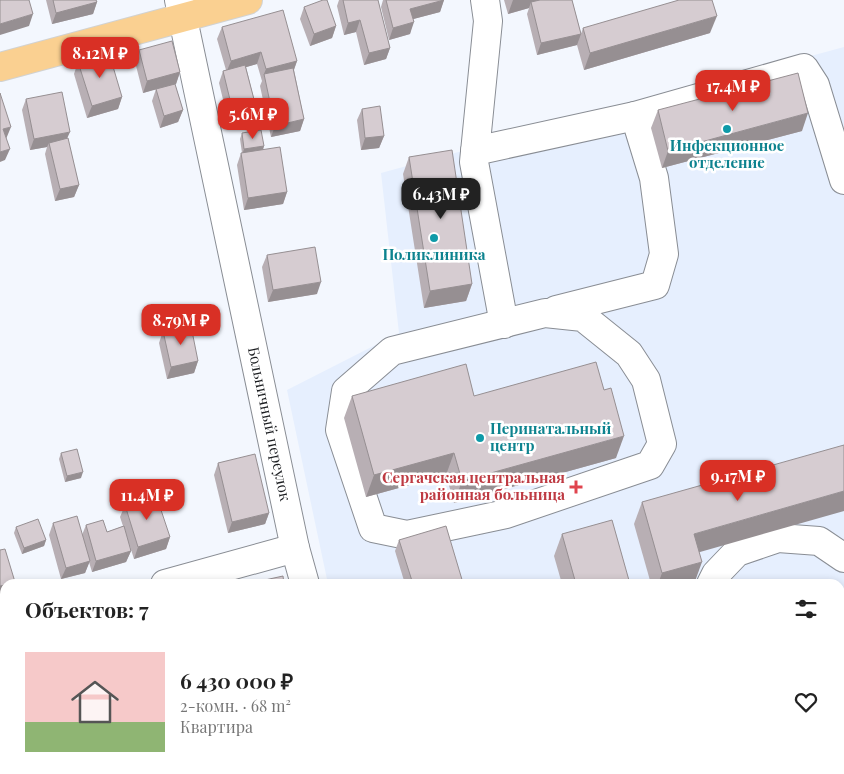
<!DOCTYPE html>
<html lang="ru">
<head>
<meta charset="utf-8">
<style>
	body { margin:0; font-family:"Playfair Display",serif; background:#f2f2f2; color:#222; height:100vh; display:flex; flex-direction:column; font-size:19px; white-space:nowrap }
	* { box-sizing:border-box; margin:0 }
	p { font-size:16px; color:#767676 }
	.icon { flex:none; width:28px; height:28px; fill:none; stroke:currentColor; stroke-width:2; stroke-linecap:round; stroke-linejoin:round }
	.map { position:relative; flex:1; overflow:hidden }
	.details { position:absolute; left:0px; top:579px; width:845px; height:196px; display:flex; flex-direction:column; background:#fff; border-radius:15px 15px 0 0; box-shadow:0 2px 8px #0003 }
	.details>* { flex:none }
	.price { position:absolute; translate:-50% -42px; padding:0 11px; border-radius:10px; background:#d93025; color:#fff; font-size:16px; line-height:32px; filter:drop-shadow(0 1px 2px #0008) }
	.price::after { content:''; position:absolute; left:50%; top:30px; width:15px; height:11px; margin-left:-8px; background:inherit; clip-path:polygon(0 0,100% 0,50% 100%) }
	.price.active { background:#222; color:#fff }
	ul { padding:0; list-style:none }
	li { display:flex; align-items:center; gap:15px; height:125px; padding:0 25px }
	li span { display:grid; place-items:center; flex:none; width:140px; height:100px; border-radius:0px; color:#555 }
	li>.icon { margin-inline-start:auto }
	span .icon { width:60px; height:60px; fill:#fffc; stroke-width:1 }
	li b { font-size:21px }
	h2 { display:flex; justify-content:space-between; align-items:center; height:60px; padding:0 25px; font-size:21px }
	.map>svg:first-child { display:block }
</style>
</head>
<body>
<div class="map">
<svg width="844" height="774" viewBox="0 0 844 774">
	<rect width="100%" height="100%" fill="#f3f7fe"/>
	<polygon fill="#e6effe" points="844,47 844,774 375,774 374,770 840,770 840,584 328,584 287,390 399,333 381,173"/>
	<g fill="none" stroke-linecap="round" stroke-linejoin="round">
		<defs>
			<g id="minor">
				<polyline points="179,0 295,548 305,584"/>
				<polyline points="485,0 488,21 474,162 504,324"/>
				<polyline points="635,116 804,68 815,85 844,180"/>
				<polyline points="475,151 635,116 654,178 664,254 655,285 556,310"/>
				<polygon points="545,313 583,317 629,354 646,380 662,444 650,465 506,514 407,535 373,528 340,430 346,391 392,351"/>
				<polyline points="165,584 295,548"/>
				<polyline points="711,584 716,574 737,552 778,538 819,541 844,558"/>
				<polyline points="840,617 844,617"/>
				<polyline points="0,629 5,628"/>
				<polyline points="840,757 844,765"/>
				<polyline points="356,770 357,774"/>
				<polyline points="640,774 640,770"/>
			</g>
			<polyline id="major" points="0,67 248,0"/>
		</defs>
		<use href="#minor" stroke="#898d94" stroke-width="30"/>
		<use href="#major" stroke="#d1d2d2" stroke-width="30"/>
		<use href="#minor" stroke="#fff" stroke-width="28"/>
		<use href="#major" stroke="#fad091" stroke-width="28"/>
	</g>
	<g fill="#b8afb4">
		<polygon points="46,0 96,0 97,2 93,14 52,24"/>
		<polygon points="339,0 378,0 390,48 386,59 364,65 356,32 344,35 337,6"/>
		<polygon points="383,0 444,0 440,12 413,19 410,34 389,40 381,7"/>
		<polygon points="504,0 572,0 581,34 583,28 710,33 584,70 577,45 537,55 527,14 529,8 508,14"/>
		<polygon points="304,7 336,26 332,38 310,46 300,19"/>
		<polygon points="222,27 297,61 294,70 304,119 300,131 271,137 260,86 262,81 257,64 246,67 256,107 251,118 229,124 219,83 223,71 226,70 217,39"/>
		<polygon points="139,50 180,72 176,84 175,84 183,110 178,122 160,128 152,101 156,89 143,93 135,62"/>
		<polygon points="78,62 122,97 118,109 87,118 74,74"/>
		<polygon points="26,99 67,138 79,185 74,197 55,201 45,154 47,147 30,150 22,110"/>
		<polygon points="362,109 384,136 379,148 361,150 357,120"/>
		<polygon points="658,110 802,131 662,168 651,128"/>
		<polygon points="242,133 264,146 263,150 287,192 283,204 244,210 237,165 241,153 242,153 240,139"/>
		<polygon points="409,157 472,284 466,301 424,308 403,174"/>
		<polygon points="267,255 317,294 268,302 262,267"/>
		<polygon points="163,331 198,361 194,373 167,379 159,343"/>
		<polygon points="352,396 474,396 616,458 454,503 446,475 366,497 344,418"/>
		<polygon points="61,453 81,478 65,482 59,459"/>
		<polygon points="218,463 269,513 265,524 228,533 214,475"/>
		<polygon points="642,502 699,552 694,584 651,584 634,524"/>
		<polygon points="125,505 170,537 166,549 134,559 129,543 131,551 126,562 92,572 89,562 85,573 61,579 49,535 53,523 82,535 86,525 107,532 123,526 120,517"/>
		<polygon points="16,527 46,540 44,546 22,554 14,533"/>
		<polygon points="562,534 630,584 562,584 554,556"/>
		<polygon points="399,540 462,584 405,584 395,551"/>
		<polygon points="381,770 441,770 442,774 382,774"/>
		<polygon points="474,770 624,770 623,774 473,774"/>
		<polygon points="692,770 767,770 753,774 693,774"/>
	</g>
	<g fill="#968f92">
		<polygon points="444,0 440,12 406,21 410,9"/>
		<polygon points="513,0 558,0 531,2 529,8 508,14"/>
		<polygon points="97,2 93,14 52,24 56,13"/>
		<polygon points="33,14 29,26 0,35 0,24"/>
		<polygon points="717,16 710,33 584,70 590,53"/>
		<polygon points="360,20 356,32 344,35 348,23"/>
		<polygon points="414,22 410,34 389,40 393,28"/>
		<polygon points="336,26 332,38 310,46 314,34"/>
		<polygon points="581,34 577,45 537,55 541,43"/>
		<polygon points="390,48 386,59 364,65 369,53"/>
		<polygon points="261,52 257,64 226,73 231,61"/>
		<polygon points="297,61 293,72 264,74 261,81 266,69"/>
		<polygon points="180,72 176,84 143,93 147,81"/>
		<polygon points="122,97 118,109 87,118 92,106"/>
		<polygon points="256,107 251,118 229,124 233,112"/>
		<polygon points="183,110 178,122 160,128 164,116"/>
		<polygon points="808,113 802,131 662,168 668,151"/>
		<polygon points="304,119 300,131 271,137 275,126"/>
		<polygon points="11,127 6,139 3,129"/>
		<polygon points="70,132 65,143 49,143 47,147 30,150 34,139"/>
		<polygon points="384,136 379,148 361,150 365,138"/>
		<polygon points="264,146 262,152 242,155 244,149"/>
		<polygon points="10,149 5,160 0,162 0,152"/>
		<polygon points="79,185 74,197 55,201 60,189"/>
		<polygon points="287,192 283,204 244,210 248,198"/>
		<polygon points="321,282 317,294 268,302 273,290"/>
		<polygon points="472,284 466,301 424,308 430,291"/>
		<polygon points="198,361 194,373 167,379 171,367"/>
		<polygon points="624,436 616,458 454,503 462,481"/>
		<polygon points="454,453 446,475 366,497 374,475"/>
		<polygon points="83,472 81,478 65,482 67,476"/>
		<polygon points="844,491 844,511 686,556 694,534"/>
		<polygon points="269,513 265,524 228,533 232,522"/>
		<polygon points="170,537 166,549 134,559 138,547"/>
		<polygon points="46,540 44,546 22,554 24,548"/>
		<polygon points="131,551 126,562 92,572 96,561"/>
		<polygon points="90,561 85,573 61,579 66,568"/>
		<polygon points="702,562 694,584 658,584 662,573"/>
		<polygon points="5,585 5,596 0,597 0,586"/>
		<polygon points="5,687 5,698 0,699 0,688"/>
		<polygon points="844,729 844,749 840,750 840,730"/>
		<polygon points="705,770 767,770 753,774 703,774"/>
		<polygon points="624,771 623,774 614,774"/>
	</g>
	<g fill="#d6ccd1" stroke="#968f92">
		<polygon points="0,0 29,0 33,14 0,24"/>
		<polygon points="53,0 96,0 97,2 56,13"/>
		<polygon points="323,0 327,0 336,26 314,34 304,7"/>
		<polygon points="343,0 378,0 390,48 369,53 360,20 348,23"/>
		<polygon points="386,0 444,0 410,9 414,22 393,28"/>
		<polygon points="540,0 572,0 581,34 541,43 531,2"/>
		<polygon points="679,0 712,0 717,16 590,53 583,28"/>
		<polygon points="283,10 297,61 266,69 261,52 231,61 222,27"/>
		<polygon points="172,41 180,72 147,81 139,50"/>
		<polygon points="109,53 122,97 92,106 78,62"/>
		<polygon points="245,65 256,107 233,112 223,71"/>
		<polygon points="293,68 304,119 275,126 264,74"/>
		<polygon points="798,73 808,113 668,151 658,110"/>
		<polygon points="175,84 183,110 164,116 156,89"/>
		<polygon points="62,92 70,132 34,139 26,99"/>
		<polygon points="0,93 11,127 3,129 10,149 0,152"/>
		<polygon points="380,106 384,136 365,138 362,109"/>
		<polygon points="261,130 264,146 244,149 242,133"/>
		<polygon points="68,138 79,185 60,189 49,143"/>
		<polygon points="280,147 287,192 248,198 241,153"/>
		<polygon points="452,150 472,284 430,291 409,157"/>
		<polygon points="315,247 321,282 273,290 267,255"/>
		<polygon points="191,326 198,361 171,367 163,331"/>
		<polygon points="596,362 604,390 611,388 624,436 462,481 454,453 374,475 352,396 466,364 474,396"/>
		<polygon points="844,445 844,491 694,534 702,562 662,573 642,502"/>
		<polygon points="77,449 83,472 67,476 61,453"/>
		<polygon points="255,454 269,513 232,522 218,463"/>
		<polygon points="156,495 170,537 138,547 125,505"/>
		<polygon points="77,516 90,561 66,568 53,523"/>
		<polygon points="38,519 46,540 24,548 16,527"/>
		<polygon points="103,520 107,532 124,526 131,551 96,561 86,525"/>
		<polygon points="612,520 630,584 576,584 562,534"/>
		<polygon points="446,526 463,583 459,584 413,584 399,540"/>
		<polygon points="5,549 15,582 9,584 5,584 5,585 0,586 0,550"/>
		<polygon points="283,576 284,584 247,584"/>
		<polygon points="5,648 5,687 0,688 0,649"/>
		<polygon points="844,676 844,729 840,730 840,677"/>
		<polygon points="393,770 441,770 442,774 395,774"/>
		<polygon points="477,770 624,770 624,771 614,774 478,774"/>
	</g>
	<g fill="#0f9aa8" stroke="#fff" stroke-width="2">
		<circle cx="727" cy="129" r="5"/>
		<circle cx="434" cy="238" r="5"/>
		<circle cx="480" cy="438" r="5"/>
	</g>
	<path fill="#e0444e" stroke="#fff" stroke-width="2" d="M573.5 479.5h5v5h5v5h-5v5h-5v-5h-5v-5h5z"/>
	<g text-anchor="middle" stroke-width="5" stroke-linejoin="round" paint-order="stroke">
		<g font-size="15" font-weight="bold" fill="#0d838f" stroke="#fff">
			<text x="727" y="151">Инфекционное<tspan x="727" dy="17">отделение</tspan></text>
			<text x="434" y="260">Поликлиника</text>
			<text x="490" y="434" text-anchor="start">Перинатальный<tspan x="490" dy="17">центр</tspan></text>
		</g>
		<g font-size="15" fill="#1b1d20" stroke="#fff">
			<text transform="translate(269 424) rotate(78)" y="5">Больничный переулок</text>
		</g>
		<g font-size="15" font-weight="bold" fill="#be3a42" stroke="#fff" text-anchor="end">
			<text x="565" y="483">Сергачская центральная<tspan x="565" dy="17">районная больница</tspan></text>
		</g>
	</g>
</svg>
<b class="price" style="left:100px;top:79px">8.12M ₽</b>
<b class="price" style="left:733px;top:112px">17.4M ₽</b>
<b class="price" style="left:253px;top:140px">5.6M ₽</b>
<b class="price active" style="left:441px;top:220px">6.43M ₽</b>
<b class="price" style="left:181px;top:346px">8.79M ₽</b>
<b class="price" style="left:738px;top:502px">9.17M ₽</b>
<b class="price" style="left:147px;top:521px">11.4M ₽</b>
<section class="details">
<h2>Объектов: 7<svg class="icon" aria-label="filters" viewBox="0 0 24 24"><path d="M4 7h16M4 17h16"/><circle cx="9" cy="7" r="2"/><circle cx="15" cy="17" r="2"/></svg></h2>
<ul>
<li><span style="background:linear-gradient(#f6c9c9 70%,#8fb573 0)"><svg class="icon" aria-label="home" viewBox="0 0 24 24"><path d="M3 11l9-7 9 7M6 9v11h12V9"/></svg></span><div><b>6 430 000 ₽</b><p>2-комн. · 68 m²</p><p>Квартира</p></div><svg class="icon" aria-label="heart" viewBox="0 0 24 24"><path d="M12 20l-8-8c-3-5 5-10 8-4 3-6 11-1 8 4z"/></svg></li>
</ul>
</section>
</div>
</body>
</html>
